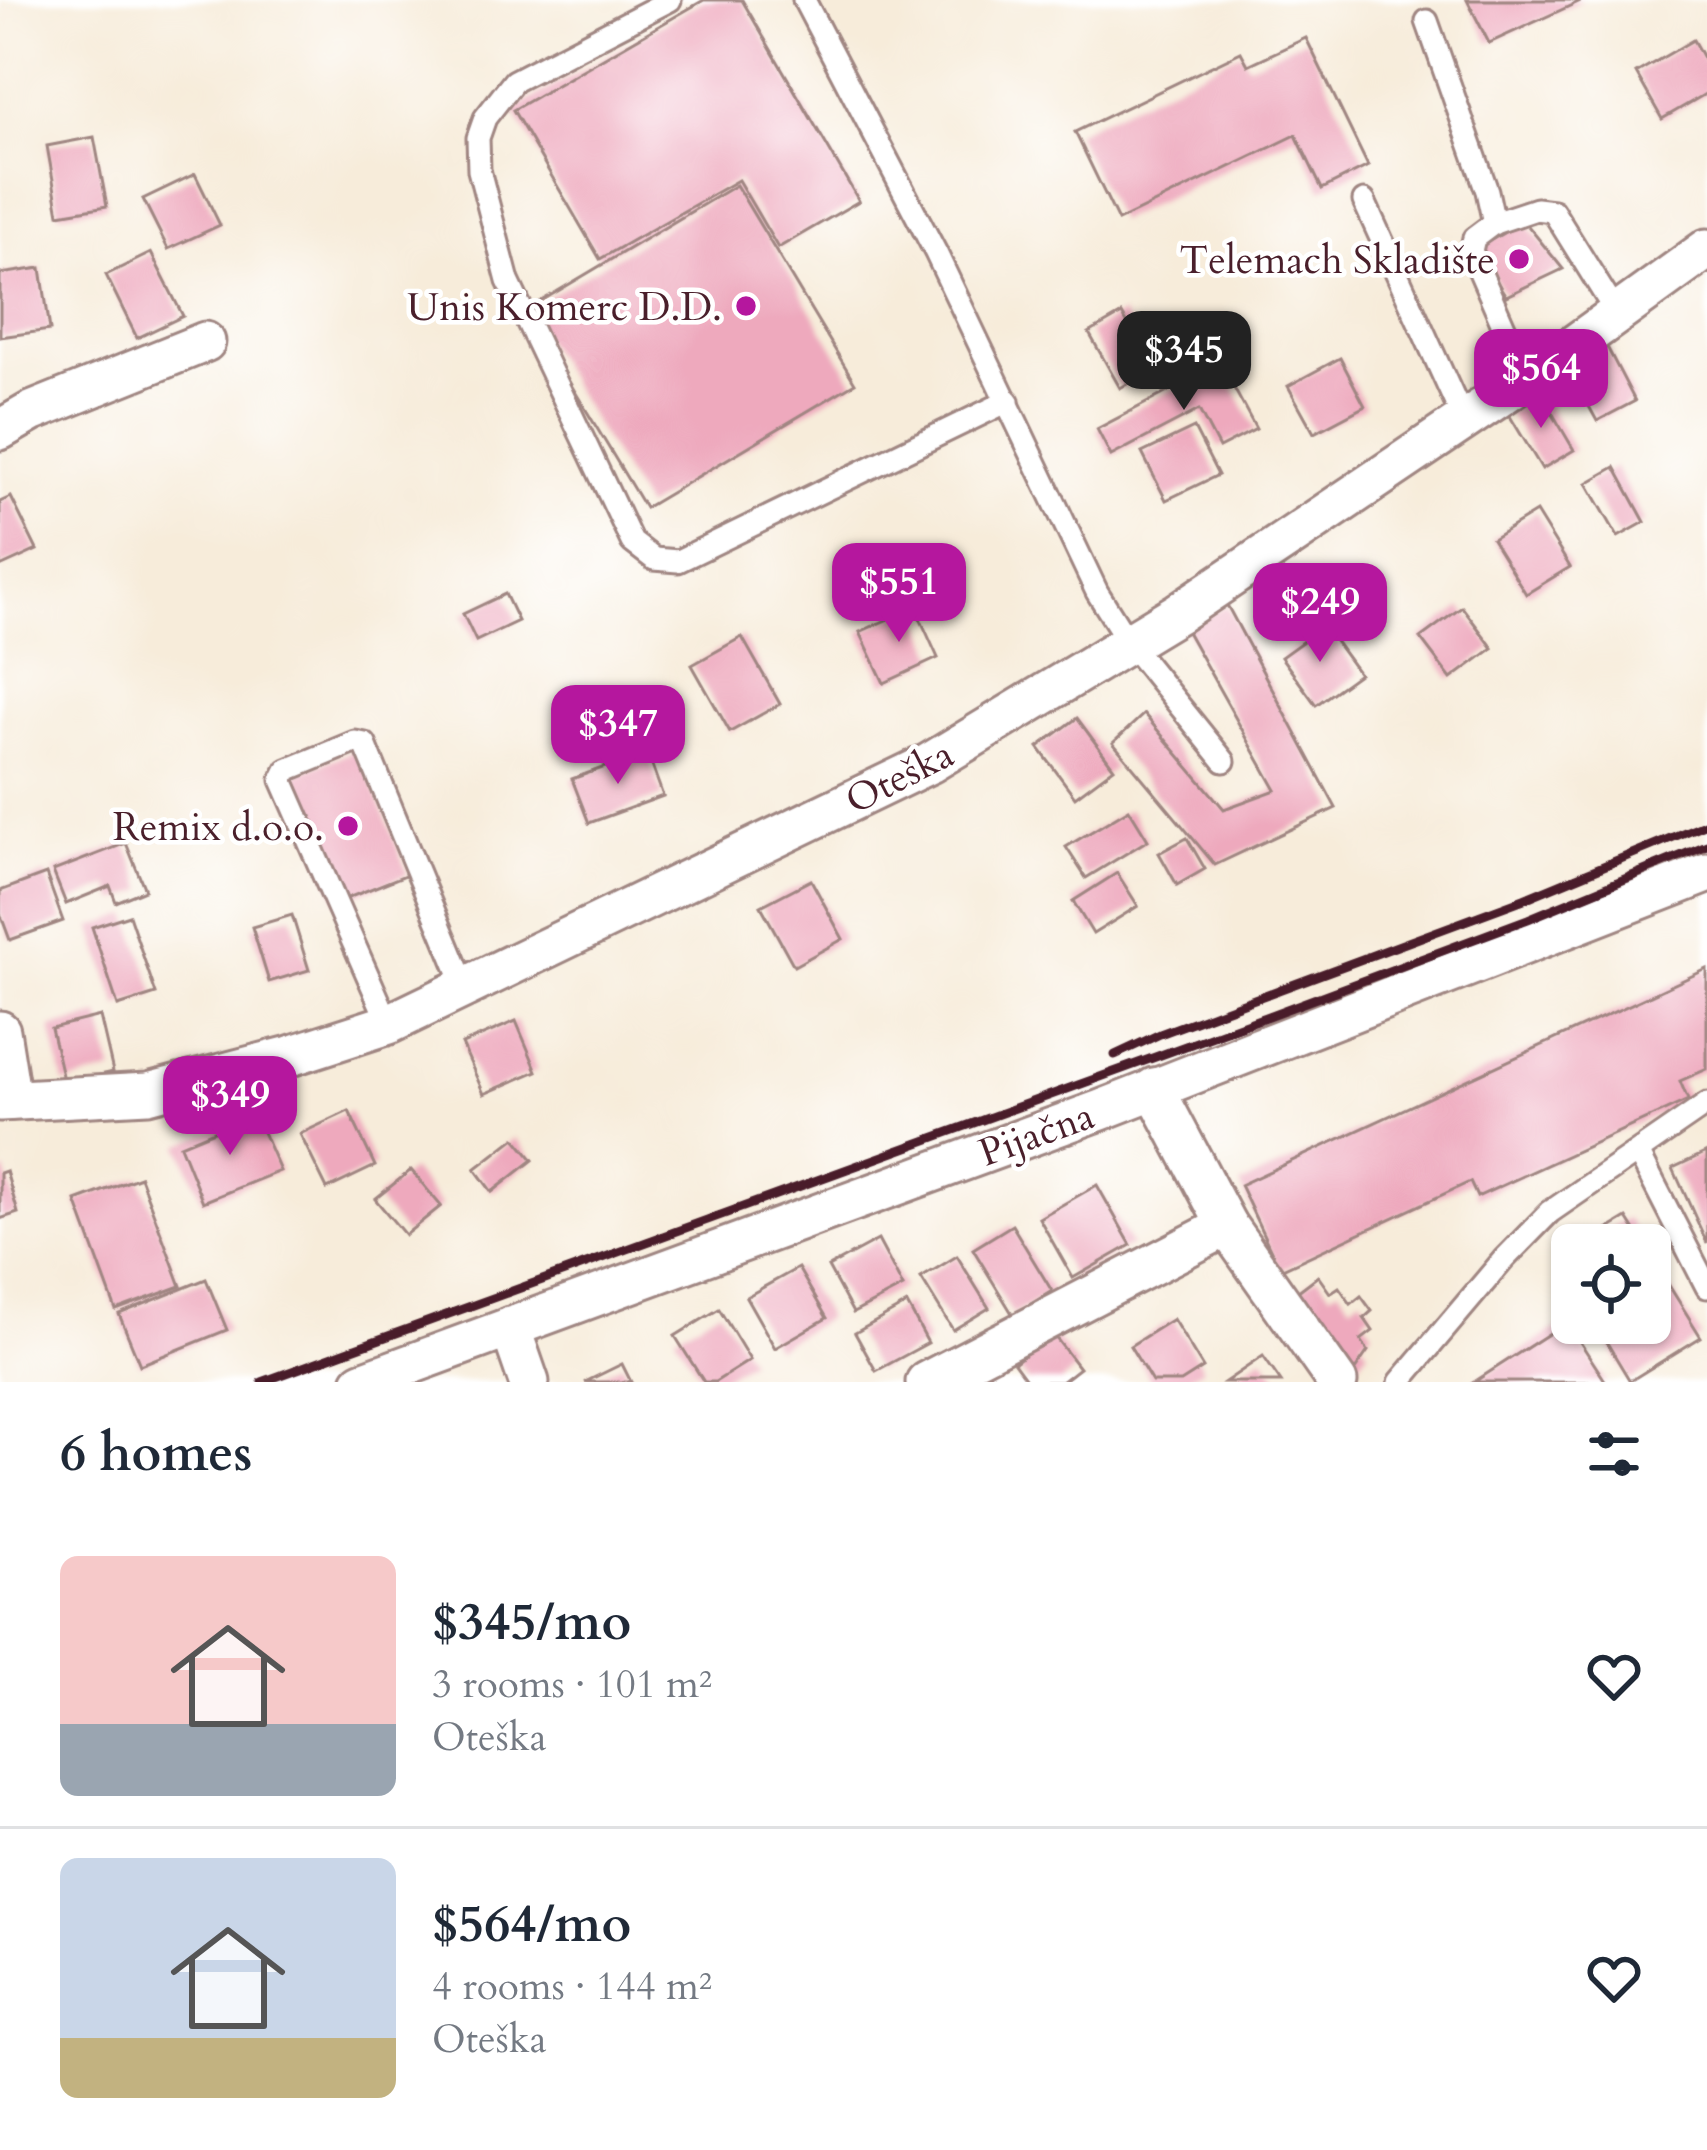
<!DOCTYPE html>
<html lang="en">
<head>
<meta charset="utf-8">
<style>
	body { margin:0; font-family:Cardo,serif; background:#f6f6f7; color:#1f2937; height:100vh; display:flex; flex-direction:column; font-size:45px; white-space:nowrap }
	* { box-sizing:border-box; margin:0 }
	p { font-size:39px; color:#747a83 }
	.icon { flex:none; width:66px; height:66px; fill:none; stroke:currentColor; stroke-width:2; stroke-linecap:round; stroke-linejoin:round }
	.map { position:relative; height:1382px; overflow:hidden }
	.panel { display:flex; flex-direction:column; background:#fff; flex:1 }
	.panel>* { flex:none }
	.controls { position:absolute; left:1551px; top:1224px; display:grid; gap:24px }
	.controls a { display:grid; place-items:center; width:120px; height:120px; border-radius:18px; background:#fff; box-shadow:0 3px 9px #0004; font-size:60px }
	.price { position:absolute; translate:-50% -102px; padding:0 27px; border-radius:24px; background:#b5179e; color:#fff; font-size:39px; line-height:78px; filter:drop-shadow(0 3px 6px #0008) }
	.price::after { content:''; position:absolute; left:50%; top:72px; width:36px; height:27px; margin-left:-18px; background:inherit; clip-path:polygon(0 0,100% 0,50% 100%) }
	.price.active { background:#222; color:#fff }
	ul { padding:0; list-style:none }
	li { display:flex; align-items:center; gap:36px; height:300px; padding:0 60px }
	li+li { border-top:3px solid #e0e1e3 }
	li span { display:grid; place-items:center; flex:none; width:336px; height:240px; border-radius:18px; color:#555 }
	li>.icon { margin-inline-start:auto }
	span .icon { width:144px; height:144px; fill:#fffc; stroke-width:1 }
	li b { font-size:51px }
	h2 { display:flex; justify-content:space-between; align-items:center; height:144px; padding:0 60px; font-size:51px }
	.map>svg:first-child { display:block }
</style>
</head>
<body>
<div class="map">
<svg width="1707" height="1382" viewBox="0 0 1707 1382">
	<rect width="100%" height="100%" fill="#fff"/>
	<filter id="ink" filterUnits="userSpaceOnUse"><feTurbulence type="fractalNoise" baseFrequency=".00833" numOctaves="2"/><feDisplacementMap in="SourceGraphic" scale="24" xChannelSelector="R" yChannelSelector="G"/><feConvolveMatrix kernelMatrix="1 2 1 2 8 2 1 2 1" color-interpolation-filters="sRGB"/></filter>
	<filter id="wash" filterUnits="userSpaceOnUse"><feTurbulence type="fractalNoise" baseFrequency=".004" numOctaves="4" result="noise"/><feDisplacementMap in="SourceGraphic" scale="48" xChannelSelector="R" yChannelSelector="G"/><feGaussianBlur stdDeviation="2.7" result="paint"/><feColorMatrix in="noise" values="0 0 0 0 0 0 0 0 0 0 0 0 0 0 0 0 0 1.4 0 .05"/><feComposite in="paint" operator="in"/></filter>
	<g filter="url(#wash)">
		<rect width="100%" height="100%" fill="#f7ecda"/>
		<g id="blocks">
			<g fill="#eea9bd">
				<polygon points="704,0 742,0 859,201 778,248 738,180 600,259 513,110"/>
				<polygon points="1467,0 1583,0 1489,43"/>
				<polygon points="1306,38 1368,166 1322,189 1296,135 1118,221 1075,132 1241,52 1248,65"/>
				<polygon points="1693,40 1707,65 1707,93 1662,119 1636,73"/>
				<polygon points="94,137 107,206 59,214 47,146"/>
				<polygon points="195,174 220,225 168,249 143,199"/>
				<polygon points="736,185 855,383 645,508 526,310"/>
				<polygon points="1524,221 1563,269 1506,296 1476,249"/>
				<polygon points="151,253 183,316 137,338 106,275"/>
				<polygon points="41,268 50,330 0,337 0,274"/>
				<polygon points="1122,314 1154,369 1120,388 1089,333"/>
				<polygon points="1606,345 1635,401 1597,421 1567,366"/>
				<polygon points="1340,358 1365,406 1314,433 1288,386"/>
				<polygon points="1221,364 1256,429 1219,448 1199,410 1111,456 1097,429"/>
				<polygon points="1541,394 1574,450 1542,469 1508,413"/>
				<polygon points="1194,428 1218,475 1166,500 1142,453"/>
				<polygon points="1615,467 1645,522 1618,537 1587,483"/>
				<polygon points="11,497 37,550 0,567 0,502"/>
				<polygon points="1536,512 1570,567 1526,594 1492,539"/>
				<polygon points="505,594 518,621 476,641 463,614"/>
				<polygon points="1227,605 1336,808 1215,865 1113,743 1144,714 1224,809 1276,790 1185,628"/>
				<polygon points="915,607 938,658 884,683 860,632"/>
				<polygon points="1462,607 1493,648 1451,679 1420,638"/>
				<polygon points="1324,626 1359,674 1316,705 1281,657"/>
				<polygon points="742,637 780,704 730,732 692,665"/>
				<polygon points="1077,718 1114,768 1075,797 1038,747"/>
				<polygon points="358,749 408,874 338,902 288,777"/>
				<polygon points="647,752 663,796 589,823 572,779"/>
				<polygon points="1129,809 1148,840 1086,878 1066,847"/>
				<polygon points="1187,838 1205,869 1177,885 1159,853"/>
				<polygon points="126,843 145,890 116,902 110,886 66,904 53,871"/>
				<polygon points="1117,873 1138,906 1093,934 1073,901"/>
				<polygon points="46,874 63,921 10,940 0,913 0,891"/>
				<polygon points="811,880 843,939 794,966 761,906"/>
				<polygon points="129,915 156,994 118,1006 92,927"/>
				<polygon points="292,915 309,970 269,982 252,927"/>
				<polygon points="1707,969 1707,1069 1680,1081 1688,1100 1477,1197 1470,1182 1280,1270 1240,1185"/>
				<polygon points="100,1016 113,1072 64,1084 51,1028"/>
				<polygon points="516,1021 537,1071 484,1094 462,1044"/>
				<polygon points="349,1111 375,1166 327,1189 300,1134"/>
				<polygon points="255,1114 280,1171 203,1202 180,1145"/>
				<polygon points="515,1138 533,1160 492,1192 475,1169"/>
				<polygon points="1707,1152 1707,1243 1673,1168"/>
				<polygon points="411,1170 441,1206 405,1235 375,1199"/>
				<polygon points="6,1171 18,1213 0,1219 0,1173"/>
				<polygon points="140,1177 181,1286 116,1310 76,1201"/>
				<polygon points="1097,1185 1131,1245 1073,1278 1039,1218"/>
				<polygon points="1627,1218 1644,1245 1582,1245"/>
				<polygon points="1012,1225 1052,1291 1013,1315 973,1249"/>
				<polygon points="878,1240 903,1287 853,1313 828,1267"/>
				<polygon points="1650,1255 1701,1337 1630,1381 1595,1323 1650,1323"/>
				<polygon points="957,1256 989,1308 953,1330 921,1278"/>
				<polygon points="798,1268 827,1318 775,1348 746,1297"/>
				<polygon points="1318,1276 1330,1293 1339,1287 1351,1304 1361,1296 1372,1311 1364,1318 1373,1331 1361,1340 1368,1351 1348,1380 1289,1298"/>
				<polygon points="206,1279 227,1330 140,1365 119,1314"/>
				<polygon points="907,1304 928,1343 876,1371 855,1333"/>
				<polygon points="719,1309 750,1360 715,1382 704,1382 675,1336"/>
				<polygon points="1173,1319 1203,1368 1181,1382 1152,1382 1130,1346"/>
				<polygon points="1567,1322 1606,1382 1474,1382"/>
				<polygon points="1052,1333 1079,1368 1061,1382 1028,1382 1014,1363"/>
				<polygon points="1263,1356 1281,1382 1225,1382"/>
				<polygon points="622,1364 631,1382 585,1382"/>
			</g>
		</g>
	</g>
	<g filter="url(#ink)">
		<use href="#blocks" fill-opacity="0" stroke="#a08682" stroke-width="3"/>
		<g fill="none" stroke-linecap="round" stroke-linejoin="round">
			<defs>
				<g id="service">
					<polyline points="670,0 514,81 485,118 478,138 479,170 508,281 632,542 654,559 678,561 1008,401"/>
					<polyline points="804,0 936,253 1097,592 1129,643 1224,761"/>
					<polyline points="1427,21 1487,191 1494,223 1474,238 1471,251 1512,345 1531,375"/>
					<polyline points="1364,201 1464,421"/>
					<polyline points="1494,223 1536,209 1553,211 1617,314"/>
					<polyline points="389,1024 282,780 287,770 355,742 365,744 465,987"/>
					<polyline points="1639,1154 1707,1287"/>
					<polyline points="1400,1382 1504,1259 1550,1212 1707,1104"/>
				</g>
				<g id="minor">
					<polyline points="0,430 31,412 205,342"/>
					<polyline points="0,1031 11,1100"/>
					<polyline points="1154,1088 1227,1226 1337,1382"/>
					<polyline points="0,1101 148,1093 290,1056 389,1024 930,763 1178,613 1548,364 1707,249"/>
					<polyline points="510,1327 529,1382"/>
					<polyline points="362,1382 1101,1110 1707,873"/>
					<polyline points="926,1382 1227,1226"/>
				</g>
			</defs>
			<use href="#service" stroke="#a08682" stroke-width="27"/>
			<use href="#minor" stroke="#a08682" stroke-width="45"/>
			<use href="#service" stroke="#fff" stroke-width="21"/>
			<use href="#minor" stroke="#fff" stroke-width="39"/>
			<g stroke="#4a1f2b" stroke-width="9">
				<polyline points="1115,1055 1160,1034 1524,899 1707,823"/>
				<polyline points="262,1382 1268,1016 1528,919 1707,845"/>
			</g>
		</g>
	</g>
	<g fill="#b5179e" stroke="#fff" stroke-width="4.5">
		<circle cx="1519" cy="259" r="12"/>
		<circle cx="746" cy="306" r="12"/>
		<circle cx="348" cy="826" r="12"/>
	</g>
	<g text-anchor="middle" stroke-width="9" stroke-linejoin="round" paint-order="stroke">
		<g font-size="39" fill="#4a1f2b" stroke="#fff" text-anchor="end">
			<text x="1495" y="273">Telemach Skladište</text>
			<text x="722" y="320">Unis Komerc D.D.</text>
			<text x="324" y="840">Remix d.o.o.</text>
		</g>
		<g font-size="39" fill="#4a1f2b" stroke="#fff">
			<text transform="translate(899 776) rotate(-27)" y="14">Oteška</text>
			<text transform="translate(1036 1133) rotate(-20)" y="14">Pijačna</text>
		</g>
	</g>
</svg>
<div class="controls">
<a><svg class="icon" aria-label="locate" viewBox="0 0 24 24"><circle cx="12" cy="12" r="6"/><path d="M12 2v4M12 18v4M2 12h4M18 12h4"/></svg></a>
</div>
<b class="price active" style="left:1184px;top:413px">$345</b>
<b class="price" style="left:1541px;top:431px">$564</b>
<b class="price" style="left:899px;top:645px">$551</b>
<b class="price" style="left:1320px;top:665px">$249</b>
<b class="price" style="left:618px;top:787px">$347</b>
<b class="price" style="left:230px;top:1158px">$349</b>
</div>
<section class="panel">
<h2>6 homes<svg class="icon" aria-label="filters" viewBox="0 0 24 24"><path d="M4 7h16M4 17h16"/><circle cx="9" cy="7" r="2"/><circle cx="15" cy="17" r="2"/></svg></h2>
<ul>
<li><span style="background:linear-gradient(#f6c9c9 70%,#9aa5b1 0)"><svg class="icon" aria-label="home" viewBox="0 0 24 24"><path d="M3 11l9-7 9 7M6 9v11h12V9"/></svg></span><div><b>$345/mo</b><p>3 rooms · 101 m²</p><p>Oteška</p></div><svg class="icon" aria-label="heart" viewBox="0 0 24 24"><path d="M12 20l-8-8c-3-5 5-10 8-4 3-6 11-1 8 4z"/></svg></li>
<li><span style="background:linear-gradient(#c9d6e8 75%,#c2b280 0)"><svg class="icon" aria-label="home" viewBox="0 0 24 24"><path d="M3 11l9-7 9 7M6 9v11h12V9"/></svg></span><div><b>$564/mo</b><p>4 rooms · 144 m²</p><p>Oteška</p></div><svg class="icon" aria-label="heart" viewBox="0 0 24 24"><path d="M12 20l-8-8c-3-5 5-10 8-4 3-6 11-1 8 4z"/></svg></li>
</ul>
</section>
</body>
</html>
